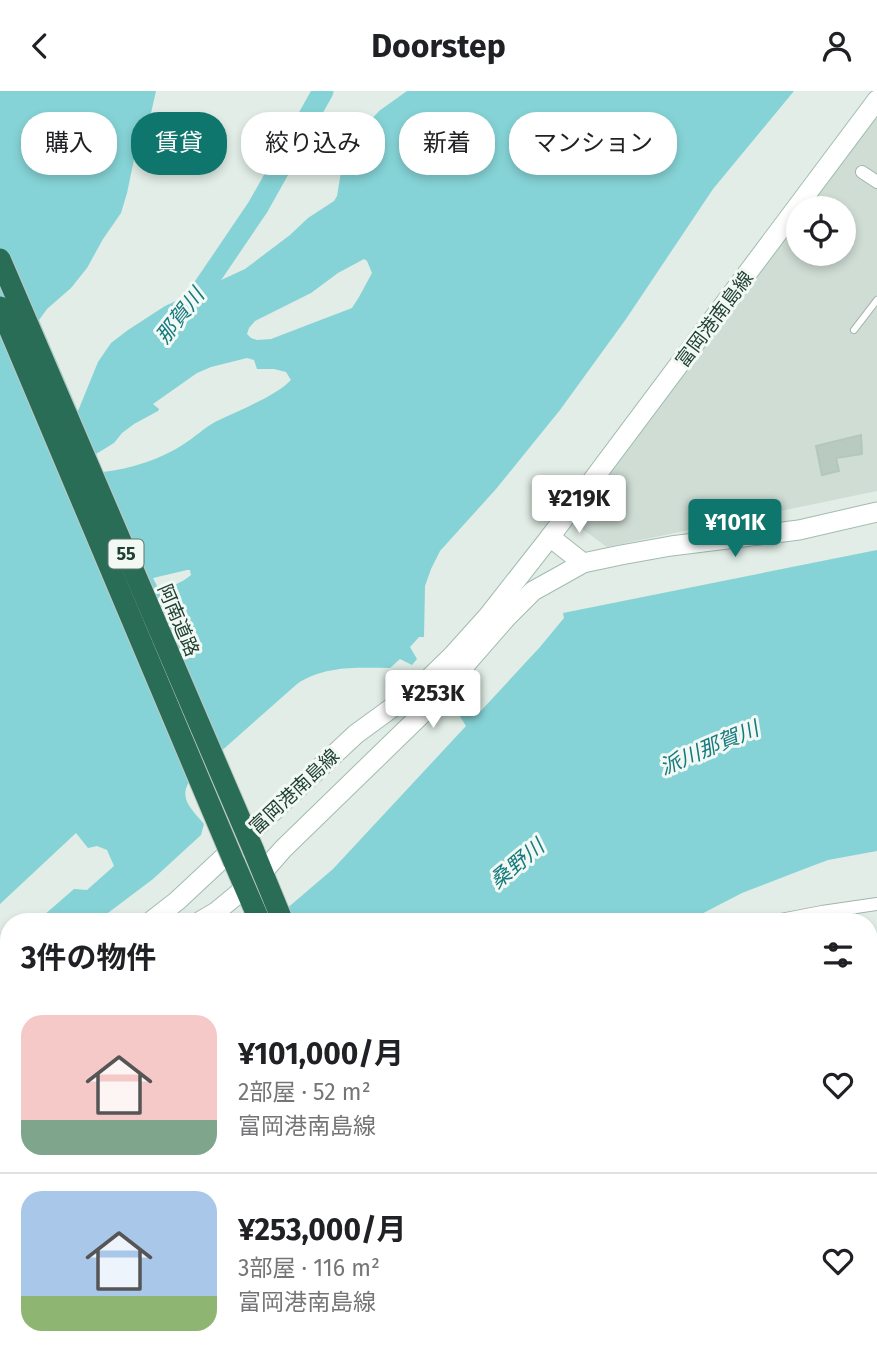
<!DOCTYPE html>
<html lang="ja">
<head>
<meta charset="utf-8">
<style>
	body { margin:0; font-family:"Fira Sans","Noto Sans JP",sans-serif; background:#f2f2f2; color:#202124; height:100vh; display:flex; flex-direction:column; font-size:26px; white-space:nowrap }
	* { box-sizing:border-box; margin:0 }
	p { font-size:23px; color:#757577 }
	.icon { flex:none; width:38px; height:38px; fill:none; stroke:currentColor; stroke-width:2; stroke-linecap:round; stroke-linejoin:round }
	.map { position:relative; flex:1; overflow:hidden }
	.sheet { position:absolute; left:0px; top:822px; width:878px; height:450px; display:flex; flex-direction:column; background:#fff; border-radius:28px 28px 0 0; box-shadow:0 4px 10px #0003 }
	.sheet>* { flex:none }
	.banner { position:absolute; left:21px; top:21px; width:836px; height:63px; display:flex; gap:14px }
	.buttons { position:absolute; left:786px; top:105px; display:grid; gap:14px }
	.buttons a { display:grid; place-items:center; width:70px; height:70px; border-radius:50%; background:#fff; box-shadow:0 4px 10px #0003; font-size:35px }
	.price { position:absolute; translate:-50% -60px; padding:0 16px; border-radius:7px; background:#fff; color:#222; font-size:23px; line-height:46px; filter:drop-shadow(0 2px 4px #0008) }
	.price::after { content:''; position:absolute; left:50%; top:42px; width:21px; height:16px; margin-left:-10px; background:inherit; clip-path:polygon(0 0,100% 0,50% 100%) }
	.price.active { background:#0f766e; color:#fff }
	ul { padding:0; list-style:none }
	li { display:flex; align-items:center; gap:21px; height:175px; padding:0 21px }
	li+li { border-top:2px solid #e0e0e0 }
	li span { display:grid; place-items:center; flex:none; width:196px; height:140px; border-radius:21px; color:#555 }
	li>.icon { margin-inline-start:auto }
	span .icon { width:84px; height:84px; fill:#fffc; stroke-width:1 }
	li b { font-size:30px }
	h2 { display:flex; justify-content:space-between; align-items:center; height:84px; padding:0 21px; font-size:30px }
	.pill { padding:0 24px; border-radius:28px; background:#fff; box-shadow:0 4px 10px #0003; font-size:24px; line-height:63px }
	.pill.active { background:#0f766e; color:#fff }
	header { display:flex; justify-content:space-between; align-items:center; height:91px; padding:0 21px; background:#fff; font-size:32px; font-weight:700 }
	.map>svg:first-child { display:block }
</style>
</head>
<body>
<header><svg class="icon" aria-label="back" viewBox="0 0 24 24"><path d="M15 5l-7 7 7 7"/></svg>Doorstep<svg class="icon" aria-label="person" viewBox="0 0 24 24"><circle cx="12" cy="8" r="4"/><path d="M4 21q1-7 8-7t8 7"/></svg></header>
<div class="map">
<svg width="877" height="1271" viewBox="0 0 877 1271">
	<rect width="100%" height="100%" fill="#e1ede6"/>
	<polygon fill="#cfddd5" points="877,19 877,400 607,456 571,430 798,125 798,163 844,163 844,117 804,117"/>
	<g fill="#85d3d6" fill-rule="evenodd">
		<path d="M0,0H156L151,22L135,64L127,102L121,122L103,148L87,177L71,197L47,218L39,229L78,320L98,271L111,252L128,239L165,215L245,178L290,144L308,127L334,110L337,105L341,81L356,47L368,32L379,20L407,0H794L713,98L626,228L560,319L496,398L440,460L431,478L425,495L424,546H419L410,556L417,568L412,574L400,568L390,577C357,577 326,574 297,593L192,686C177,707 190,716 204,733L201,744L153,788L96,831H36L74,798L87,799L114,775L107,759L97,755L88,757L76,742L0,813ZM364,168L367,170L372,182L359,206L352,217L271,248L257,249L251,247L247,243L249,237L255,230L311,202L338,182ZM247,267L254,269L257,278H274L286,281L291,289C276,305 236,321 215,331C204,337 195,346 184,353C161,368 131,378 103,381L96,363L114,352L122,342L134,333L158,320L159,318L153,313L197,282L211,276ZM187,479H190L191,484C182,492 171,496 158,497L153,487Z"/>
		<polygon points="877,459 877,760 828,769 812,775 742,802 686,831 271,831 333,778 466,635 456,619 462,613 478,623 540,556 564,527 563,522"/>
		<polygon points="9,855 9,897 0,886 0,862"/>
		<polygon points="9,1065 9,1264 51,1264 48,1271 0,1271 0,1075"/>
		<path d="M173,1264H212L205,1271C193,1271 184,1269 173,1264Z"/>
	</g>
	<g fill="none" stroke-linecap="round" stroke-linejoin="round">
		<polyline stroke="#85d3d6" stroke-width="21" points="187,219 197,206 258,116 323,0"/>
	</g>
	<polygon fill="#b9cbc1" stroke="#b3c7bc" stroke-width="2" points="861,344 862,363 836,367 839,380 822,384 816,355"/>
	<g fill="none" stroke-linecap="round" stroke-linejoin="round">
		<defs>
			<polyline id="lane" points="854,239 877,209"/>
			<g id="street">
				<polyline points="862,81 877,91"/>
				<polyline points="770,831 822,821 877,813"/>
				<polyline points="870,874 877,867"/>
				<polyline points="0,1041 9,1032"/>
				<polyline points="870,1195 877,1204"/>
				<polyline points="642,1264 644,1271"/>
				<polyline points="280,1271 281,1264"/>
			</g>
			<g id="secondary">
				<polyline points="550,446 583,472"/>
				<polyline points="262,782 283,758 424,621 507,526 533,500 560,485 583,472 621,464 671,455 799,439 877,421"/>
				<polyline points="150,831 177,810 356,643 419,597 452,565 488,525 550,446 877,9"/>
				<polyline points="199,831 216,821 245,797"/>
				<polyline points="0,955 9,948"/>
				<polyline points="0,1020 9,1011"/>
			</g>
			<g id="highway">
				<polyline points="253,758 283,831"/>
				<polyline points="234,771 260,831"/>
				<polyline points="447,1264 451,1271"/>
				<polyline points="464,1264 468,1271"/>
			</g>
		</defs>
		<use href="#lane" stroke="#a3b5ad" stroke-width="8"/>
		<use href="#street" stroke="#a3b5ad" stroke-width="14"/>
		<use href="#secondary" stroke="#a1bcb0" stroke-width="21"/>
		<use href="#highway" stroke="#c1c9c6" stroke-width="23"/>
		<use href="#lane" stroke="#fff" stroke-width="6"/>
		<use href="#street" stroke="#fff" stroke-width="12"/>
		<use href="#secondary" stroke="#fff" stroke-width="19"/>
		<use href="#highway" stroke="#2a6d57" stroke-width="21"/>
		<defs>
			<g id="highway-bridge">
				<polyline points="0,168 253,758"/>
				<polyline points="0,216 234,771"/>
			</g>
		</defs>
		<use href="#highway-bridge" stroke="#c1c9c6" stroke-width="23" stroke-linecap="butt"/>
		<use href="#highway-bridge" stroke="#2a6d57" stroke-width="21"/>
	</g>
	<g text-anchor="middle" stroke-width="6" stroke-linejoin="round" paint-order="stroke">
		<rect fill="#f2f9f4" stroke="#5f776d" stroke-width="2" x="108.5" y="448.5" width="35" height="29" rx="5"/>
		<g font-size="18" font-weight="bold" fill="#203f33">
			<text x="126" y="469">55</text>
		</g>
		<g font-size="19" fill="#203f33" stroke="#f2f9f4">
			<text transform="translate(714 228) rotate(-53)" y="7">富岡港南島線</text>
			<text transform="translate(179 529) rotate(67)" y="7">阿南道路</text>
			<text transform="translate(294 700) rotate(-43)" y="7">富岡港南島線</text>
		</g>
		<g font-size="21" font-style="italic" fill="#167a7f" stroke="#f2f9f4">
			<text transform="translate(180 225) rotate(-52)" y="7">那賀川</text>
			<text transform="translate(709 657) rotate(-23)" y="7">派川那賀川</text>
			<text transform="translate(517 773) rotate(-40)" y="7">桑野川</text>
		</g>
	</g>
</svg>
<div class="buttons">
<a><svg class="icon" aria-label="locate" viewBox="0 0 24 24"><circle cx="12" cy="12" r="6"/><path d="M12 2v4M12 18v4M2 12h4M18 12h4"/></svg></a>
</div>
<b class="price" style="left:579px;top:444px">¥219K</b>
<b class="price active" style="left:735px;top:468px">¥101K</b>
<b class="price" style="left:433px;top:639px">¥253K</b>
<div class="banner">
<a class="pill">購入</a>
<a class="pill active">賃貸</a>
<a class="pill">絞り込み</a>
<a class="pill">新着</a>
<a class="pill">マンション</a>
</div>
<section class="sheet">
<h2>3件の物件<svg class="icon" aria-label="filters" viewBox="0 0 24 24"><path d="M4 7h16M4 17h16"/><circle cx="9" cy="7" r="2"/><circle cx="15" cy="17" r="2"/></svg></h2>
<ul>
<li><span style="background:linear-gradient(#f6c9c9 75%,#7fa58c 0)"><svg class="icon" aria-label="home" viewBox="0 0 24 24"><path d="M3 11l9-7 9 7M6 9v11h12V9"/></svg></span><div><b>¥101,000/月</b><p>2部屋 · 52 m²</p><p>富岡港南島線</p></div><svg class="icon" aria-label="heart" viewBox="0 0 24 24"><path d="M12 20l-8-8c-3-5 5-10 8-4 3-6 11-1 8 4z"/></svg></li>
<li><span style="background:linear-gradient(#a9c7e8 75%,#8fb573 0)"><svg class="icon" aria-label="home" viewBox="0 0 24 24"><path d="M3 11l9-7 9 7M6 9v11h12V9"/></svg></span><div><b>¥253,000/月</b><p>3部屋 · 116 m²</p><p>富岡港南島線</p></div><svg class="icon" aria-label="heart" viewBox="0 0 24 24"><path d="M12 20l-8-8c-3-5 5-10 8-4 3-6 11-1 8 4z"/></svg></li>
</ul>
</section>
</div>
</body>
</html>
